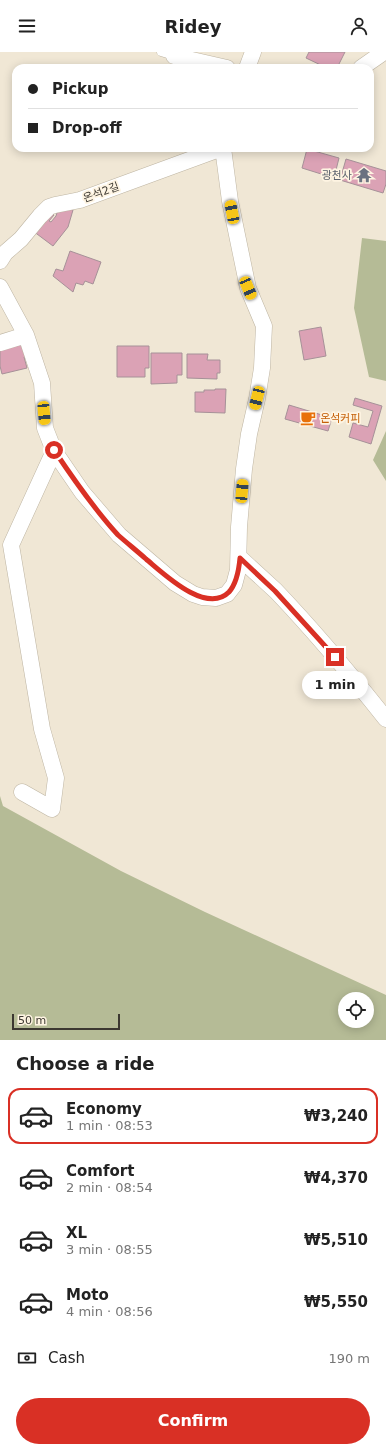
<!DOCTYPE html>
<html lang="en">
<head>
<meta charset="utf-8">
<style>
  :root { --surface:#fff; --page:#f2f2f2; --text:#222; --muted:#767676; --line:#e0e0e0; --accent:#d93025 }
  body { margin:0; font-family:"DejaVu Sans","Noto Sans KR",sans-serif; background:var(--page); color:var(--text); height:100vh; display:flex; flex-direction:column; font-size:15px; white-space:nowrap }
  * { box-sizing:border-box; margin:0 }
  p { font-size:13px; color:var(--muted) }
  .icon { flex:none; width:22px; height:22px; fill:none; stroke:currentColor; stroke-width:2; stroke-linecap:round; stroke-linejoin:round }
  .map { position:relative; height:988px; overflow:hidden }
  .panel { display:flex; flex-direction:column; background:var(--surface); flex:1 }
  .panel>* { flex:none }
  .banner { position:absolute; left:12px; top:12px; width:362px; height:88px; border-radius:12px; box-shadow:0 2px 10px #0003; display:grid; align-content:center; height:88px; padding:0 16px; background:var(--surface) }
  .controls { position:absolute; left:338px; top:940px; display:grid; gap:8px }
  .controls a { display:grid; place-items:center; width:36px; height:36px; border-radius:50%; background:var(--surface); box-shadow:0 2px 10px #0003; font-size:20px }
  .scale { position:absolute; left:12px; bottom:10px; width:108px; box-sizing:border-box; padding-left:4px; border:2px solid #3c3831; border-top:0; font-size:11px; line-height:14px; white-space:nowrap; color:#3c3831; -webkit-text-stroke:3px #fef4e2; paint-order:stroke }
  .end { position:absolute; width:18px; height:18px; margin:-9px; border:5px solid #d93025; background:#fff; box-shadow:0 0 0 2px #fff }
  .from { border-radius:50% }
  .bubble { position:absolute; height:28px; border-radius:14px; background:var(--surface); box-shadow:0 2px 10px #0003; font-size:13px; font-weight:800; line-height:28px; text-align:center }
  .car { position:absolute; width:12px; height:24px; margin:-12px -6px; border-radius:5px; box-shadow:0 0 3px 1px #0007; background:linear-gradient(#f5c518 24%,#345 0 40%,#f5c518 0 76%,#345 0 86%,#f5c518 0) }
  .banner b { display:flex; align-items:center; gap:14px; height:38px; font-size:15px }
  .banner b+b { border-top:1px solid var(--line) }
  .banner i { width:10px; height:10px; background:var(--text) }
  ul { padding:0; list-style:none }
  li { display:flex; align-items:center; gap:12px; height:56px; margin:0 8px 6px; padding:0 8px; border:2px solid transparent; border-radius:12px }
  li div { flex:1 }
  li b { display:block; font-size:15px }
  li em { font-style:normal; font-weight:800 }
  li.current { border-color:var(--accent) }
  li>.icon { width:36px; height:36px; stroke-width:1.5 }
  h2 { padding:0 16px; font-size:18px; line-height:48px }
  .pay { display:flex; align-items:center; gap:10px; height:44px; padding:0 16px; font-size:15px }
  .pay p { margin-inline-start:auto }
  .cta { display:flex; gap:8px; margin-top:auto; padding:8px 16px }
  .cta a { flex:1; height:46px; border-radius:24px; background:var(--accent); color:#fff; font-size:16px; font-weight:800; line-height:46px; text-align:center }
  header { display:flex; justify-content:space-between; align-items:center; height:52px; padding:0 16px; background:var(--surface); font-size:18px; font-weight:800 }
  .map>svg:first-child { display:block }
</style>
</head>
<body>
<header><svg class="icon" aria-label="menu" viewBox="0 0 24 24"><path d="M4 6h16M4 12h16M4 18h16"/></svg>Ridey<svg class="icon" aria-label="person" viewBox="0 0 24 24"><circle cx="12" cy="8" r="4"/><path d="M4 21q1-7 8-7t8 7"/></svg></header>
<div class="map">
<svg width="386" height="988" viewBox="0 0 386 988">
  <rect width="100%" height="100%" fill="#f0e7d5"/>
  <!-- green -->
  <path fill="#b5bb96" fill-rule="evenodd" d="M362,186L386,189V329L369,325L354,256Z
    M386,379V429L373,408Z
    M0,744L3,754L121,819L205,860L386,943V988H0ZM345,947H367V969H345Z"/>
  <!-- building -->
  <path fill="#dba2b5" stroke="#a69198" d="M309,0H345L337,16H327L306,6Z
    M307,97L339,106L334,126L302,116Z
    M346,107L386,119V132L383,141L340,128Z
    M59,154L73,158L68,175L53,194L33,179L49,159L54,163L49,169L51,170L56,164Z
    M70,199L101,210L93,232L85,229L83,233L76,231L73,240L53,224L56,217L63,219Z
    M321,275L326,304L304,308L299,279Z
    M24,292L27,304L24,305L27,316L2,322L0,314V298Z
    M117,294H149V316H145V325H117Z
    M151,301H182V323H177V331L151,332Z
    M187,302H208L207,308H220V321H217V327L187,326Z
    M215,337H226L225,361L195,360V340H204V338H215Z
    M355,346L382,354L371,392L349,385L353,371L368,375L373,359L353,353Z
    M289,353L332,366L328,379L285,367Z"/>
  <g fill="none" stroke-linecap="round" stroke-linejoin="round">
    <!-- service casing -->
    <g stroke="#beb5a3" stroke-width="9">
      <path id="service" d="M161,0L174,4"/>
    </g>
    <!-- minor casing -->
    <g stroke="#beb5a3" stroke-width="17">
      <path id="minor" d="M174,4L227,16
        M247,16L253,0
        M361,16L384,0
        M0,209L5,201L21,187L40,164L49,155L55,153L80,148L222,96
        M0,235L26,283L0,291
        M26,283L42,331L45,376L54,399L82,440L119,483L175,531L193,542L202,545L216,546L227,542L234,533L238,518L239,475L244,417L249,382L257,347L262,316L264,274L248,236L230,149L223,96
        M240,506C252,517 264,528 276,539C315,580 351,623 386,667
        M22,740L52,757L56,726L42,677L11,493L54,399"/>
    </g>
    <!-- service -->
    <use href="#service" stroke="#fff" stroke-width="8"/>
    <!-- minor -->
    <use href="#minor" stroke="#fff" stroke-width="16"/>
  </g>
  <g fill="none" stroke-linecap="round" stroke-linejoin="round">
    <!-- route -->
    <path stroke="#d93025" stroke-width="5" d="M54,398C74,428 94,457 118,483C127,491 137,499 146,507C163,521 206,563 229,540C237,531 239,517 240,506L275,539L335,605"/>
  </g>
  <!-- icons -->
  <defs>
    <g id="temple-bare" transform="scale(1.2)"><path d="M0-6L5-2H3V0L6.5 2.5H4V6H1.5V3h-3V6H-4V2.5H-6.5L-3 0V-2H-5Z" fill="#6b7280" stroke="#fef4e2" stroke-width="2.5" paint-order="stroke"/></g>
    <g id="cafe-bare" transform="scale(1.2)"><path d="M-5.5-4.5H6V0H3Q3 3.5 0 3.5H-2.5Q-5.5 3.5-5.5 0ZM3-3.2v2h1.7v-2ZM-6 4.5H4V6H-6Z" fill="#e8710a" stroke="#fef4e2" stroke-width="2.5" paint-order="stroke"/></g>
  </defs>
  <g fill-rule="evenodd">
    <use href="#temple-bare" x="364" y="123"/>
    <use href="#cafe-bare" x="308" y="366"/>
  </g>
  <g text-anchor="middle" stroke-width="3.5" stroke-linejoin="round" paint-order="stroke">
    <!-- worship labels -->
    <g font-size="11" fill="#5b616d" stroke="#fef4e2" text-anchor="end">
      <text x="352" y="127">광천사</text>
    </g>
    <!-- street labels -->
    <g font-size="11" fill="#3c3831" stroke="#fef4e2">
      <text transform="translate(101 140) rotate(-20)" y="4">온석2길</text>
    </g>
    <!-- food labels -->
    <g font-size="11" fill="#c56008" stroke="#fef4e2" text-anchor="start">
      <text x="320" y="370">온석커피</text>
    </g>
  </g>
</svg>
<div class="controls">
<a><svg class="icon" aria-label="locate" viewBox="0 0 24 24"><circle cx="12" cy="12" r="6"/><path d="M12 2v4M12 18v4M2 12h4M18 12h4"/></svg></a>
</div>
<div class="scale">50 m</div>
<i class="end from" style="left:54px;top:398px"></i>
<i class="end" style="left:335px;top:605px"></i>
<div class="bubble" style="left:302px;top:619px;width:66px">1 min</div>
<i class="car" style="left:232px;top:160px;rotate:349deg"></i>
<i class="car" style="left:248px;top:236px;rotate:157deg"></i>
<i class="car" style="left:257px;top:346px;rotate:194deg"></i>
<i class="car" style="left:44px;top:361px;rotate:175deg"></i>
<i class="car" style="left:242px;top:439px;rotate:5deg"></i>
<div class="banner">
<b><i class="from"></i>Pickup</b>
<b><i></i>Drop-off</b>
</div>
</div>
<section class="panel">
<h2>Choose a ride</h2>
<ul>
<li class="current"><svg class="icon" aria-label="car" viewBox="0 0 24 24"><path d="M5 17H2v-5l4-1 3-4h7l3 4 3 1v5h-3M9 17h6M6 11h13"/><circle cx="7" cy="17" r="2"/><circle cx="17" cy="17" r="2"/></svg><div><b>Economy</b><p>1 min · 08:53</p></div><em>₩3,240</em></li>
<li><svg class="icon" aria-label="car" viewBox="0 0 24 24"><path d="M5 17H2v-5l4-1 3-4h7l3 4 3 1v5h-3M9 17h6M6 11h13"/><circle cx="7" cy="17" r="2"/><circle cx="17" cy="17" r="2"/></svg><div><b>Comfort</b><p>2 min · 08:54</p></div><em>₩4,370</em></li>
<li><svg class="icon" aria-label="car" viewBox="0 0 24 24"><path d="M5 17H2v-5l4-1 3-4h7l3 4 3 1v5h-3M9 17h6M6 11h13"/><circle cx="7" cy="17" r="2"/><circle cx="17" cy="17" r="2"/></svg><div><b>XL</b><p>3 min · 08:55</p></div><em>₩5,510</em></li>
<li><svg class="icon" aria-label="car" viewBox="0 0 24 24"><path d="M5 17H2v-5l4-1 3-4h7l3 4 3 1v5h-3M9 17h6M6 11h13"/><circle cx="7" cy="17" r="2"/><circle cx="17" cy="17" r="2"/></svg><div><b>Moto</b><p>4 min · 08:56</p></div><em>₩5,550</em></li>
</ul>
<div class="pay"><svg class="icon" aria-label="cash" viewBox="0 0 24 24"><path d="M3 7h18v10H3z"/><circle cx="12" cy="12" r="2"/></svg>Cash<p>190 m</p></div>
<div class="cta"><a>Confirm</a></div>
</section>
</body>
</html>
